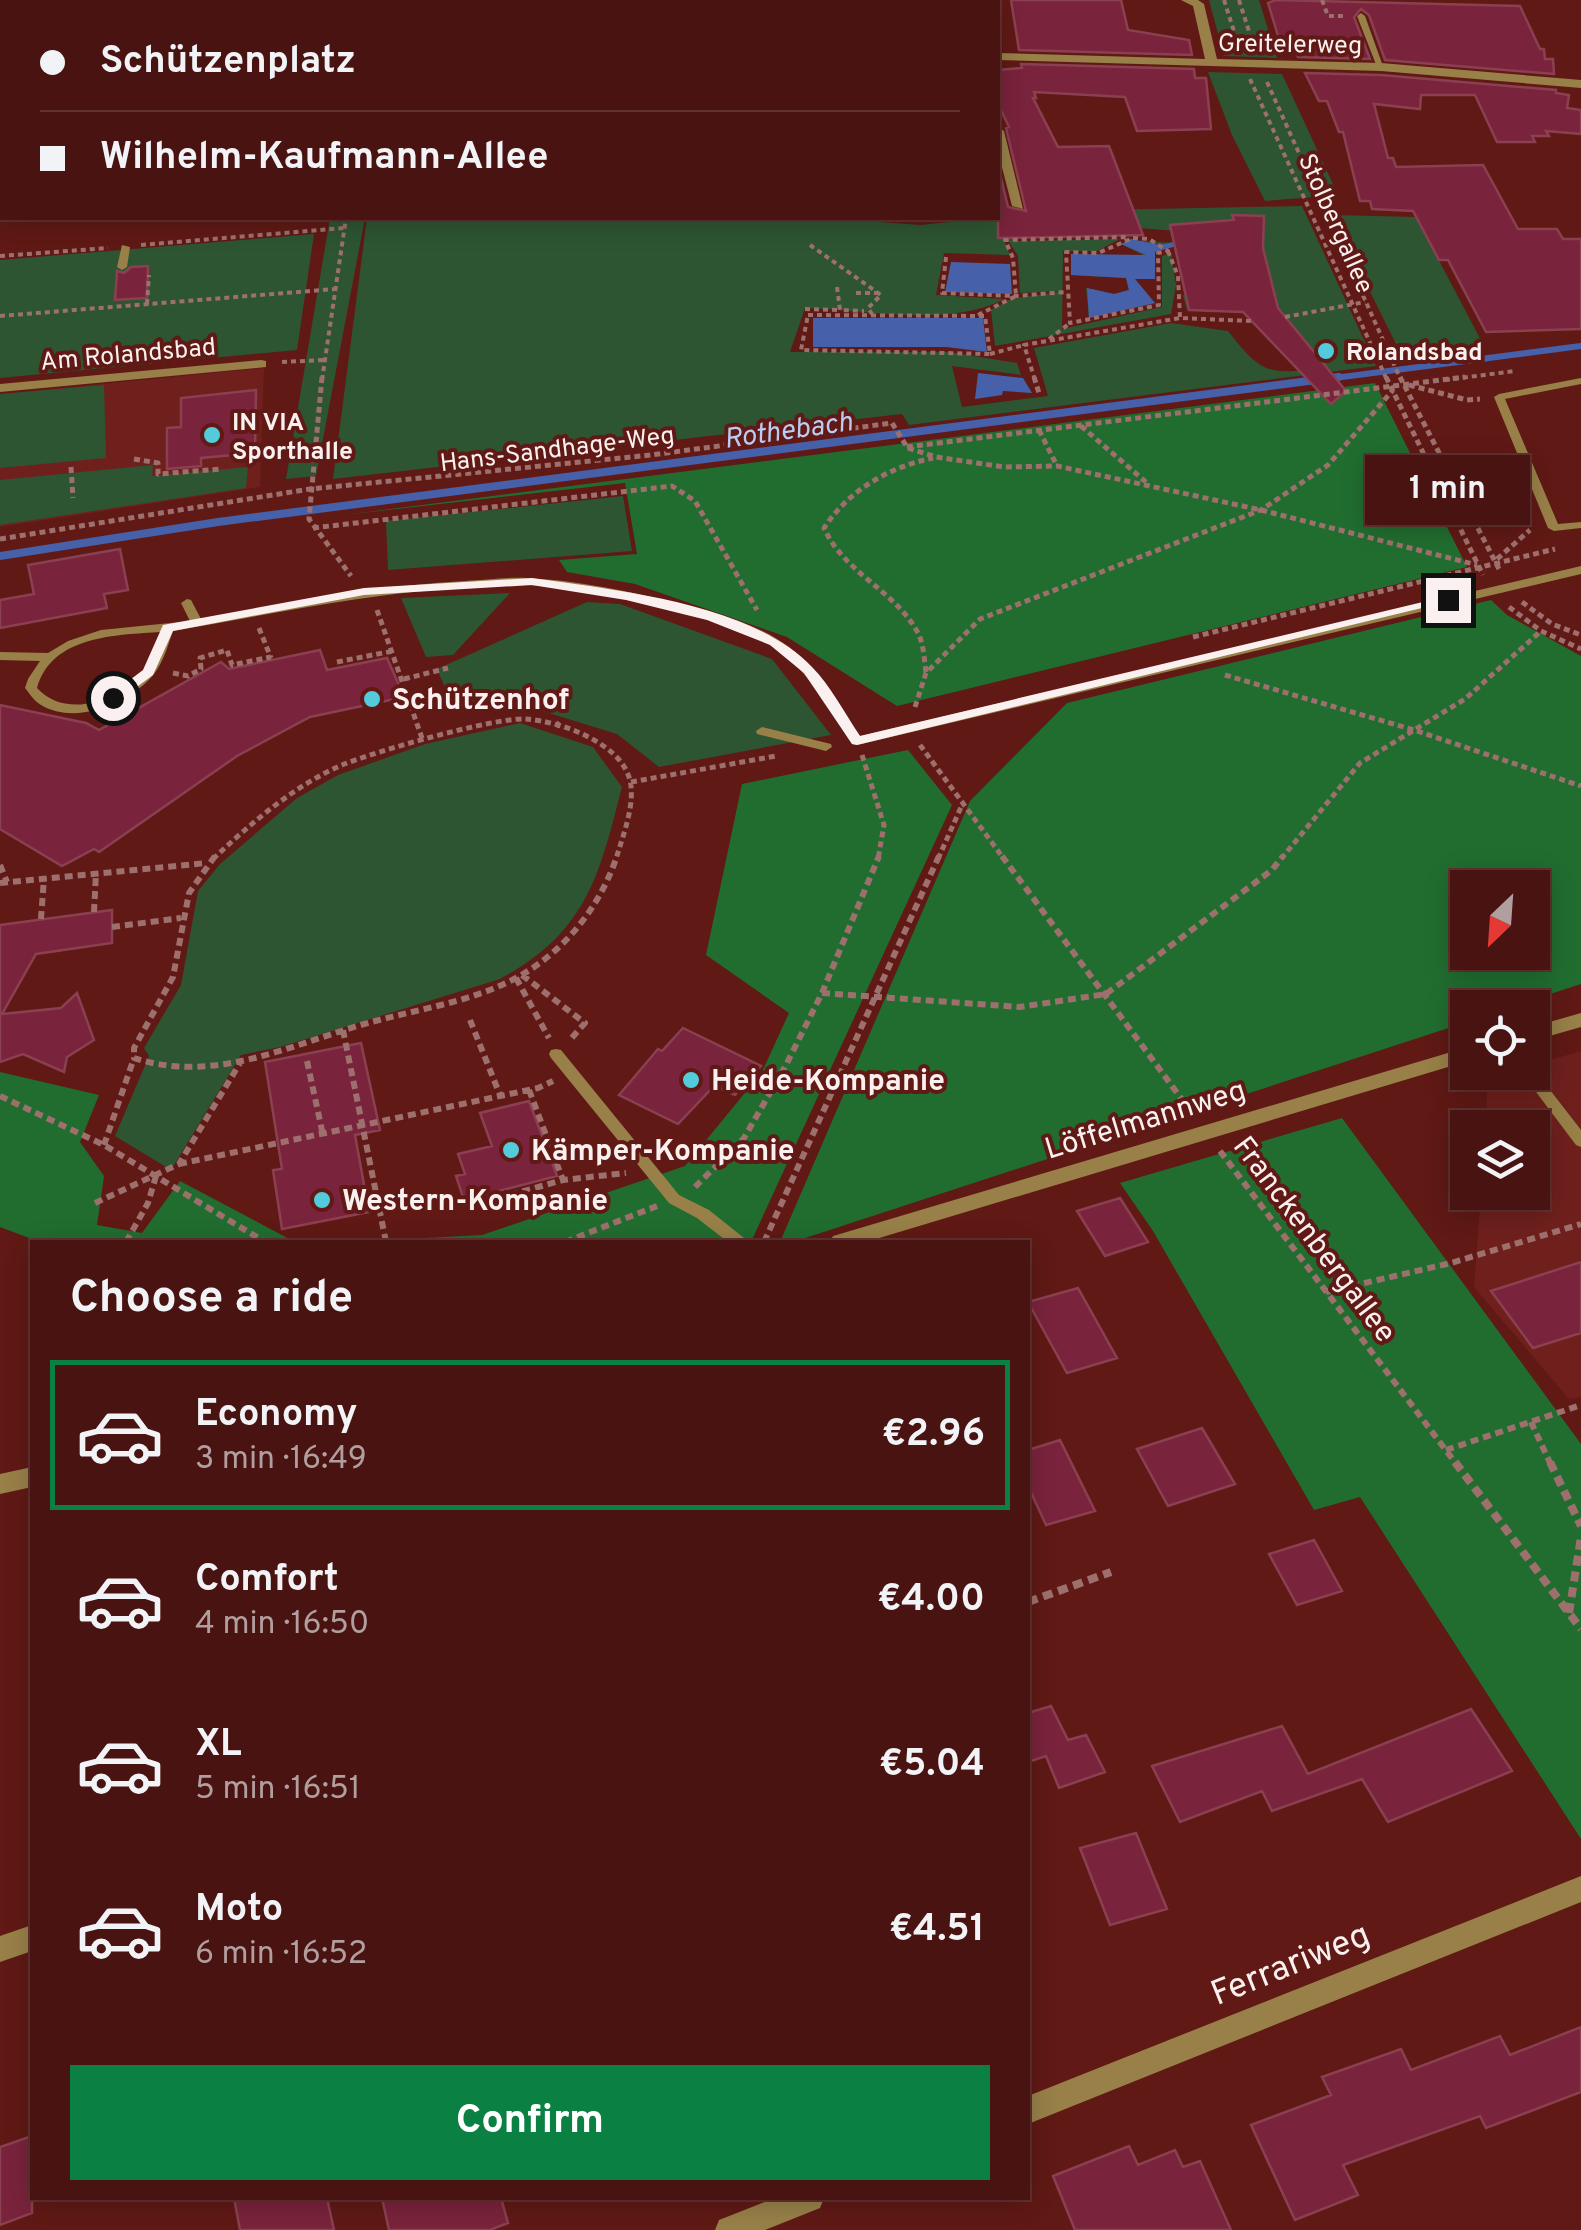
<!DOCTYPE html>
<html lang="en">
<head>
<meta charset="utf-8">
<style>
  :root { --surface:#481310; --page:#52201e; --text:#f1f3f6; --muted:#b19e9f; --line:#603230; --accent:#0b8043 }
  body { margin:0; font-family:Overpass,sans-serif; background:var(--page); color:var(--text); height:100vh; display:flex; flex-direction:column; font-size:38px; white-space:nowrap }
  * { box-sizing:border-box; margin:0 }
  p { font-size:32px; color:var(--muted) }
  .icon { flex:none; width:55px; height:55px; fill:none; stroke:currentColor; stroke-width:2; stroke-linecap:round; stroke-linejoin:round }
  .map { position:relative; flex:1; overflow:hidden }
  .sheet { position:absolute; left:30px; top:1240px; width:1000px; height:960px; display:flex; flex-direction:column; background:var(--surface); border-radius:0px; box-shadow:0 5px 25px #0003,0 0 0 2px var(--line) }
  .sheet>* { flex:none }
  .banner { position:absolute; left:0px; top:0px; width:1000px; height:220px; box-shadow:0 5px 25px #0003,0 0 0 2px var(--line); display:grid; align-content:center; height:220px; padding:0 40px; background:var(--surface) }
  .needle { width:65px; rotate:205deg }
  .controls { position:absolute; left:1450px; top:870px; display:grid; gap:20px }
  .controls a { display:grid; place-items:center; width:100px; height:100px; border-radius:0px; background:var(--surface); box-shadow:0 5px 25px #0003,0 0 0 2px var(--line); font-size:50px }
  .end { position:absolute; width:45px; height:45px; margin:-22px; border:12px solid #f9f0ef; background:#111; box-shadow:0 0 0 5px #111 }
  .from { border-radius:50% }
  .bubble { position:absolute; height:70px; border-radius:0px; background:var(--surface); box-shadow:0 5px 25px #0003,0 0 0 2px var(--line); font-size:32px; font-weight:700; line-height:70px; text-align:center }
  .banner b { display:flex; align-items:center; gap:35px; height:95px; font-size:38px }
  .banner b+b { border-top:2px solid var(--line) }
  .banner i { width:25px; height:25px; background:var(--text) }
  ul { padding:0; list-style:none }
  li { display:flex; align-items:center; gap:30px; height:150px; margin:0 20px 15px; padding:0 20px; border:5px solid transparent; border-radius:0px }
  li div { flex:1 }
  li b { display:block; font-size:38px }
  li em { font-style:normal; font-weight:700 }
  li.selected { border-color:var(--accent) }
  li>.icon { width:90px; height:90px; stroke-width:1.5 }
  h2 { padding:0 40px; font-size:45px; line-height:120px }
  .cta { display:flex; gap:20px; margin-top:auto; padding:20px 40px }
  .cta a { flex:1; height:115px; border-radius:0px; background:var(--accent); color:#fff; font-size:40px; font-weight:700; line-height:115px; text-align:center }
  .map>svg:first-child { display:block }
</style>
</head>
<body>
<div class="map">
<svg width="1581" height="2230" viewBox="0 0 1581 2230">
  <rect width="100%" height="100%" fill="#601915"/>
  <!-- built -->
  <path fill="#6f201d" d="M264,368L260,487L0,527V394Z
    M1581,1051V1397L1569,1399L1474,1287L1481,1193L1532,1192V1128L1485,1127L1488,1078L1506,1073L1532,1072L1533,1065Z"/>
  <!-- green -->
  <path fill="#2d5532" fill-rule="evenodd" d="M1209,0H1259L1277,58L1224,56Z
    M1208,72L1282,74L1338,195L1265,201L1232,135Z
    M1302,206L1376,366L909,425L902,414L333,479L367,218H823L921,225L1053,211ZM1127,227L1176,231L1178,241C1159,246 1138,236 1121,244L1145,256L1071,254V275L1126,278L1129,290L1114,294L1086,288L1089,318L1155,303L1135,279H1155V252L1180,245L1191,295H1183L1187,310L1240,309L1322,368C1268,375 1262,374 1228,331L1171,323L1034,348L1048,396L962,407L952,366L1021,375L1017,363L949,352H790L805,308C869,310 946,328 1005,299L936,295L944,253L1010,255L1005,242H1009L1018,256L1020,293L1063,291L1011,299L991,310L995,346L1171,314L1176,285L1171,253L1162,256V307L1062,329L1063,251H1097L1120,239L1013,241L1025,235Z
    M1332,215L1416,217L1483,344L1400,352Z
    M330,218H365L316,476L286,479Z
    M314,234L297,350L0,378V260Z
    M104,385L106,458L0,468V394Z
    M153,465L152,476L248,467L246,488L0,525V480Z
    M623,496L632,551L388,570L386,521Z
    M510,593L453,655L426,657L401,598Z
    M587,602L620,604L772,659L831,735L659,767L617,734L513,702L456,713L437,669Z
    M520,723L593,747L622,787C599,876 587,932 500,979L280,1047L241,1055L171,1170L115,1136L149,1056L144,1048L181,985L198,891L220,864L297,798L338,775L425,744Z"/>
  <!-- forest -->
  <path fill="#216d30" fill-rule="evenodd" d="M1375,383L1467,567L897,706L787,637L635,584L567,572L559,560L637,554L625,483L344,515Z
    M1491,600L1507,615L1581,656V984L1510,1007L1468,1008L1467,1022L793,1242H780L970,801L1067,703ZM1468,888H1532V952H1468Z
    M908,750L952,805L751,1242H350L482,1235L685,1166L762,1072L789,1013L706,955L742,784Z
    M0,1072L99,1095L80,1142L104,1176L97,1225L142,1233L180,1181L295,1242H40L0,1227Z
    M1342,1118L1581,1444V1839L1360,1497L1314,1510L1153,1231L1120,1183Z"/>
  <!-- water -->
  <path fill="#4660a9" d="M1131,239L1160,245L1183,240L1187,243L1155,252V279H1135L1155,303L1089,318L1087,288L1114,294L1129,290L1126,278L1071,275V254L1146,255L1121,244Z
    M951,262L1010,264L1012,294L945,292Z
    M813,318H983L987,352L946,347H813Z
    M978,373L1023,378L1032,393L1003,391L1002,395L975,399Z"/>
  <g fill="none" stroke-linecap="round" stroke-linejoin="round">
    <!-- stream-far1 -->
    <path stroke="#4660a9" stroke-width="6" d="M1319,380L1581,346"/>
    <!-- stream -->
    <path stroke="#4660a9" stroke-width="8" d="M0,556L218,522L1339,377"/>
  </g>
  <!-- building -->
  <path fill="#79233c" stroke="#8b4051" stroke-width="2.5" d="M1011,0H1121L1128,30L1189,40L1192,55L1019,50Z
    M1276,0L1520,6L1540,49H1544L1545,59H1553L1554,74L1385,60L1369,15L1361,9L1354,17L1370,59L1298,57L1296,53L1283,52L1268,3Z
    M1021,64L1194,69L1195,78H1206L1211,129L1137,131L1125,97L1034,92L1036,98H1033L1058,147L1109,146L1143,235L998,238V165L1008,207L1026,211L1006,128L1009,127L998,104V70L1022,68Z
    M1305,73L1381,75L1556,90V93L1569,95L1567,108L1581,110V134L1546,131L1549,136H1532L1535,142H1497L1475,95H1421L1420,109L1374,104L1388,158H1393L1396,167L1483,165L1518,229H1557L1563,239H1581V329L1486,332L1448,260H1439L1413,211L1372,209L1370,201H1360L1343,132H1339L1327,101H1319Z
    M1232,215L1264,216L1263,248L1278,308L1346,391L1331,404L1243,312L1189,310L1170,225L1234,220Z
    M148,266L147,298L115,300L117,271L124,273L131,267Z
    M256,390L255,453L201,458V466L167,469V428L181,427V398Z
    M120,549L128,590L104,594L107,608L0,628V600L34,594L28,565Z
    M320,650L327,670L387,658L402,692L393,694L395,699L310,717L237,756L99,852L94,849L62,866L0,829V705L86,723L99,730L221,662L229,669Z
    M112,910V943L36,954L2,1014L61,1008L77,993L94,1040L67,1057L64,1072L23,1054L0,1062V925Z
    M683,1028L761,1066L735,1095L714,1086L678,1124L619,1095L658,1049L662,1051Z
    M361,1043L380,1130L355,1135L369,1212L282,1229L273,1170L282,1169L265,1062Z
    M529,1101L557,1176L464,1200L456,1176L465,1174L458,1154L492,1146L480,1113Z
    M1120,1198L1148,1242L1105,1256L1077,1211Z
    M1581,1262V1333L1533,1348L1491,1291Z
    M1078,1288L1117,1358L1067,1373L1028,1302Z
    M1202,1428L1235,1484L1168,1506L1137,1449Z
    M1060,1440L1095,1511L1046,1525L1028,1486V1450Z
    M1314,1540L1342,1591L1297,1605L1269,1554Z
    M1051,1706L1068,1740L1086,1735L1105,1772L1059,1788L1046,1756L1028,1762V1713Z
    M1471,1709L1512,1771L1388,1822L1362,1779L1272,1811L1262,1791L1180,1822L1152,1766L1282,1726L1308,1774Z
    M1136,1833L1167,1909L1110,1925L1080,1848Z
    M1581,2027V2092L1486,2128L1480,2116L1343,2165L1358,2195L1295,2220L1251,2125L1331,2095L1322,2077L1401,2049L1411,2070L1500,2036L1510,2055Z
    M32,2136V2213L0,2225V2147Z
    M1129,2146L1138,2165L1175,2150L1183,2167L1200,2161L1231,2230H1075L1053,2176Z
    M234,2198H327L334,2230H240Z
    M382,2198H501L508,2223L490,2230H389Z"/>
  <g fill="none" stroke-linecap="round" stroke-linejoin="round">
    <!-- path-far3 -->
    <path stroke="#9e706d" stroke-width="4" stroke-dasharray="5 4" stroke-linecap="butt" d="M1224,0L1238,44
      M1239,0L1254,47
      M1322,0L1328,16H1345
      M1250,79L1387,380
      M1267,82L1401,380
      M1133,238L1149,239L1168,251L1158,253L1159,305L1070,323L1066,252L1098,253Z
      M141,245L344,228
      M810,245L881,295L868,308L872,314
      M1168,251L1178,276L1180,318
      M0,256L108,248
      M946,257L942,293L1016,296L1066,292
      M837,287L840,310L864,311
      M856,293H878
      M147,304L149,275
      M805,309L840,310
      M808,315L985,316L990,354L801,350Z
      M978,315L1016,296L1013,258L1005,240L1127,237
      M0,316L335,289
      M1285,317L1365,302
      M1049,339L1070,323
      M990,354L1024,345
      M282,362L324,360
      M322,380L346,218
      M1035,380L1024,345L1180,318L1251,321
      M1445,380L1515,371"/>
    <!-- path-far2 -->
    <path stroke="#9e706d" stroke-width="5" stroke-dasharray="6 4" stroke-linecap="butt" d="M322,377L309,519L351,576
      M1034,377L1039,393
      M1386,377L1483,575
      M1400,377L1500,571
      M1409,385L1467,400L1480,399
      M1081,426L1147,483
      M1039,430L1057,466
      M907,447L1465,377
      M908,448L936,457L1004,467L1057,466L1261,510L1477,565
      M134,459L158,463V474L222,469
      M71,467L73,498
      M313,528L672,486L695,501L757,610
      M0,539L310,489L651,455L892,423L907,447
      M1497,559L1530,530
      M1522,602L1552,624L1581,635
      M1509,607L1541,631L1581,649
      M377,610L423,741
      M259,628L271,658
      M1193,637L1555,549
      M337,662L393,651
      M926,672C924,659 924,645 918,633C895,590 845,574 824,528C849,490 889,467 933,458
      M173,673L188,676L201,669L200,658L227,650L232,665L271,657
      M1225,675L1414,730L1581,786
      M404,679L448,668
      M915,707L926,673L980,619L1261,510L1328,465L1393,390
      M556,727L562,719
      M920,745L1004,859
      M862,755L884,825L878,859
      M631,782L776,756
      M213,859C250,824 295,785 342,765C373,752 495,717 526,719C559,721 618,742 629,777C637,801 623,835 616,859
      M938,859L962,805
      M1281,859L1360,763L1465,699L1541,631"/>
    <!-- path-far1 -->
    <path stroke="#9e706d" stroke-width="6" stroke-dasharray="8 5" stroke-linecap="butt" d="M215,856L189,893L173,977L134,1048V1058C219,1086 299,1040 379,1020C433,1006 491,998 537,965C575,938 602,900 617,856
      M1002,856L1192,1113
      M0,865L7,882
      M0,883L206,863
      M94,912L96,873
      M41,919L44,878
      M112,927L181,918
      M522,975L585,1023L570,1040
      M516,978L549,1038
      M822,993L1020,1007L1106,994L1272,870L1283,856
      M470,1020L500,1095
      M343,1030L386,1242
      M307,1061L323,1135
      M529,1090L563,1180
      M0,1096L104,1145L265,1242
      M104,1145L134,1058
      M1220,1151L1457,1465
      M179,1164L538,1088L553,1081
      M695,1187L744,1138L786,1065L822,993L879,856
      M510,1195L563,1180L626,1173
      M95,1203L179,1164L240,1063
      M126,1242L148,1203L156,1176
      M565,1242L657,1206
      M764,1242L939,856
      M1326,1292L1451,1263L1581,1224
      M1531,1422L1551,1465
      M1446,1450L1581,1405"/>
    <!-- path -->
    <path stroke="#9e706d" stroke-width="8" stroke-dasharray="10 6" stroke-linecap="butt" d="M1455,1462L1581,1629
      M1550,1462L1581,1526
      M1028,1602L1111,1572
      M1569,1613L1581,1537"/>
    <!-- service -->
    <path fill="#988048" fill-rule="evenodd" d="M418,0H426L425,2H417Z
      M1361,13L1365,16L1384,69L1377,67L1357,16Z
      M122,245L130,247L127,267L122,270L117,267Z
      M1581,378V384L1505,399L1558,524L1581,522V528L1554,531L1548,528L1494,397L1499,394Z
      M1581,566V574L857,745L852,744C832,713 813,678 783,654C751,629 708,619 670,609C624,597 575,588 528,585C505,584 482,587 459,588C363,594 268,615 173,631C168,645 164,661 154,674C131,703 76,726 41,705C34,701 30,694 25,688L28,679L40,661L0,660V652L48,653L68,641L101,630L190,621L181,603L187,599L191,600L201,619C289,603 376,586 465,581C485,580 506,577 526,578C576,580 627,591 676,603C715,613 757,623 789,647C820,670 839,705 860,736ZM161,632C156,645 152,659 144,670C121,701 66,720 37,688C52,635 117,635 161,632Z
      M762,727L831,744L832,747L826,751L757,734L756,731Z
      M556,1049L561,1050L679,1195L709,1210L744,1238L746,1242H728L697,1218L669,1203L551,1058L549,1054L551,1050Z
      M1533,1068L1581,1130V1147L1576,1145L1521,1072H1532Z"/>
    <!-- minor -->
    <path fill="#988048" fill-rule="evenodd" d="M532,0H544V2H533Z
      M978,0H990L991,2H980Z
      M1181,0H1198L1204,4L1217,59L1381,63L1581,80V88L1381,71L998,60V53L1205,59L1193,6Z
      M0,67L2,68V74L0,75Z
      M998,127L1004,131L1023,209L1012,206L998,152Z
      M261,360L266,361V367L0,392V384Z
      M1581,1876V1902L1028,2124V2096Z
      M32,1925V1951L0,1962V1936Z
      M775,2198H824L820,2208L765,2230H715L719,2220Z"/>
    <!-- tertiary -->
    <path fill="#988048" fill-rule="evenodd" d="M1581,1013V1027L1532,1041V1027Z
      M1468,1047V1061L866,1242H830L833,1236L840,1234Z
      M32,1467V1487L0,1494V1474Z"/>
  </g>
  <!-- route -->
  <path fill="#f9f0ef" d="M532,578C615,590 751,603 812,667C831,686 845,714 860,736L1448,596L1455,600L857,745L852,744L804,673L770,645L707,620L626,600L532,585L364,595L173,631L153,675L118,701L106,698L143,670L163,625L364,588Z"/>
  <!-- markers -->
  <g fill="#53cbda" stroke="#601915" stroke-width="4">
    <circle cx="1326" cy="351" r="10"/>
    <circle cx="212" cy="435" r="10"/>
    <circle cx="372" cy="699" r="10"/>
    <circle cx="691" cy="1080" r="10"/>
    <circle cx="511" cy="1150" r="10"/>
    <circle cx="322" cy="1200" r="10"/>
  </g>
  <g text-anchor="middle" stroke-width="8" stroke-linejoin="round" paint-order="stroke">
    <!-- far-street labels -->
    <g font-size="25" fill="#f9f0ef" stroke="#601915">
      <text transform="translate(1290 43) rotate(1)" y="9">Greitelerweg</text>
      <text transform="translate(1337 223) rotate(66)" y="9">Stolbergallee</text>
      <text transform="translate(128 353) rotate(-5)" y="9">Am Rolandsbad</text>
      <text transform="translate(557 448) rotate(-7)" y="9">Hans-Sandhage-Weg</text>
    </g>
    <!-- far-poi labels -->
    <g font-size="25" font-weight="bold" fill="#f9f0ef" stroke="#601915" text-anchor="start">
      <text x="1346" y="360">Rolandsbad</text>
      <text x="232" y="430">IN VIA<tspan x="232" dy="29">Sporthalle</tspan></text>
    </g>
    <!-- far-water labels -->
    <g font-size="28" font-style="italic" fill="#baccf4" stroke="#601915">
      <text transform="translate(788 429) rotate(-8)" y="10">Rothebach</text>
    </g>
    <!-- poi labels -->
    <g font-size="30" font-weight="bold" fill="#f9f0ef" stroke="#601915" text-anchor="start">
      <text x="392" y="709">Schützenhof</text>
      <text x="711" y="1090">Heide-Kompanie</text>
      <text x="531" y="1160">Kämper-Kompanie</text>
      <text x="342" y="1210">Western-Kompanie</text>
    </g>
    <!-- street labels -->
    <g font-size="30" fill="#f9f0ef" stroke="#601915">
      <text transform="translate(1145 1119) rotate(-17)" y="10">Löffelmannweg</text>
      <text transform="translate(1315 1239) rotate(53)" y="10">Franckenbergallee</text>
    </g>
    <!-- near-street labels -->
    <g font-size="35" fill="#f9f0ef" stroke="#601915">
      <text transform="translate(1290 1963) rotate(-22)" y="12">Ferrariweg</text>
    </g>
  </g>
</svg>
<div class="controls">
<a><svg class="needle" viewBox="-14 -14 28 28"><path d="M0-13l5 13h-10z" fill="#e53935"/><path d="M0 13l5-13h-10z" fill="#b19e9f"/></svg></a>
<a><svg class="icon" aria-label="locate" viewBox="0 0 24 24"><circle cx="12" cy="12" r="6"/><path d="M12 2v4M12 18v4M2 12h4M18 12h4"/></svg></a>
<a><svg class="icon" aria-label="layers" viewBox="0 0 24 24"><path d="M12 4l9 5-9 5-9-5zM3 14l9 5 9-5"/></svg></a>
</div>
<i class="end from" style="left:113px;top:698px"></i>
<i class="end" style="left:1448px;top:600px"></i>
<div class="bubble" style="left:1365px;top:455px;width:165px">1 min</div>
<div class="banner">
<b><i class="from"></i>Schützenplatz</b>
<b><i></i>Wilhelm-Kaufmann-Allee</b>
</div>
<section class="sheet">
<h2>Choose a ride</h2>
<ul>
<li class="selected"><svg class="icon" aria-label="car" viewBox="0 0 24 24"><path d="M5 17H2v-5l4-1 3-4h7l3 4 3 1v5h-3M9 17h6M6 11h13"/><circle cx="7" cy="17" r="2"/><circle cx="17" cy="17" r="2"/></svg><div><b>Economy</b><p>3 min · 16:49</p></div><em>€2.96</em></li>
<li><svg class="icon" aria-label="car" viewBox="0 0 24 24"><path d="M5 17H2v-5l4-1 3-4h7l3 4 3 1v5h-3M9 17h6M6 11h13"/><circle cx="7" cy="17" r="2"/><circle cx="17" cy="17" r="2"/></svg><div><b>Comfort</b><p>4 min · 16:50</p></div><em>€4.00</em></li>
<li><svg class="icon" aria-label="car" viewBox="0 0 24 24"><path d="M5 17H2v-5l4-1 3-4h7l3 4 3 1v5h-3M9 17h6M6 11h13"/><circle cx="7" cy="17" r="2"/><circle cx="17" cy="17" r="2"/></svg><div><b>XL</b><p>5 min · 16:51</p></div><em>€5.04</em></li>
<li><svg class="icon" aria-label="car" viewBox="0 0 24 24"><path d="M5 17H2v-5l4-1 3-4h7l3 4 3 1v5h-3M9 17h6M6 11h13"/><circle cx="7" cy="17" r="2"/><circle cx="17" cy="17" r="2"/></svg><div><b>Moto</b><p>6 min · 16:52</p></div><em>€4.51</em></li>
</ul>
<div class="cta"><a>Confirm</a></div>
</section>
</div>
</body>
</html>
